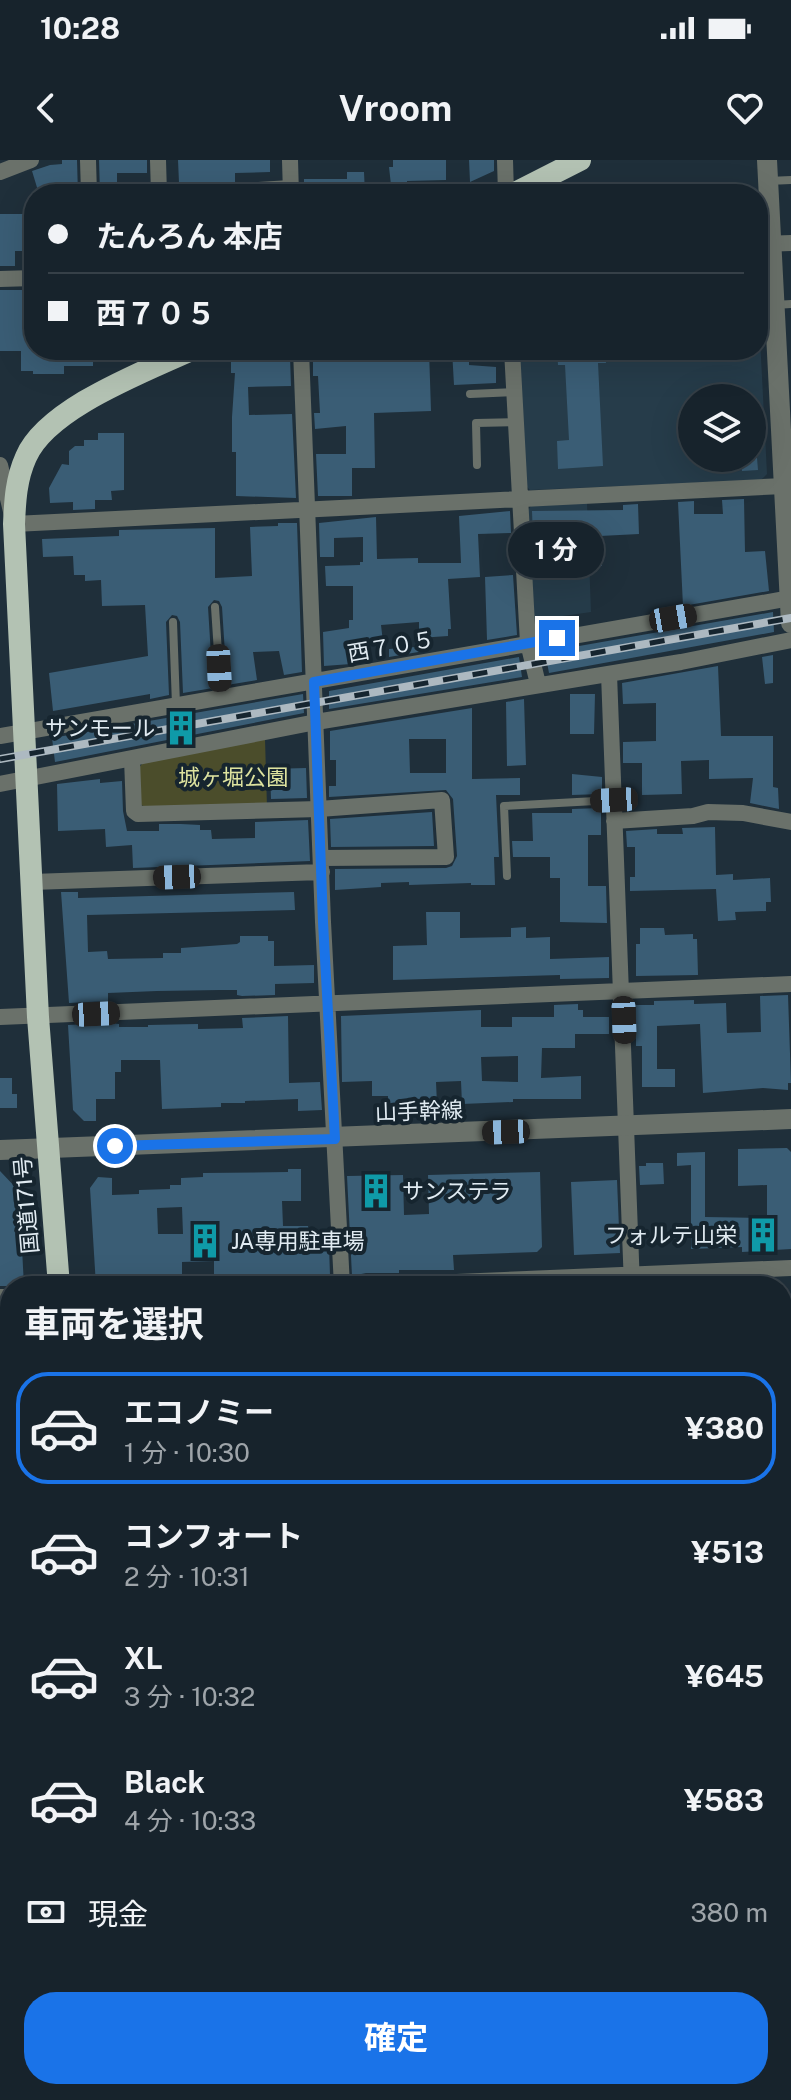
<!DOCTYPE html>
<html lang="ja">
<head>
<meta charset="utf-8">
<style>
  :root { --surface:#17232c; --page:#202b34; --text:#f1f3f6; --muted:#9ea4a9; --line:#364048; --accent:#1a73e8 }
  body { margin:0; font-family:"Public Sans","Noto Sans JP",sans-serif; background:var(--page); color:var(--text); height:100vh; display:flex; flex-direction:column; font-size:30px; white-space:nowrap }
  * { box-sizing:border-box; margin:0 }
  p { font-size:26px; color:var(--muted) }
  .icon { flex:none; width:44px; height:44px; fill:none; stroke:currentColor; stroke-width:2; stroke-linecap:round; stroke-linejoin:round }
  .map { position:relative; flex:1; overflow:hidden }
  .panel { position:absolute; left:0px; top:1116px; width:792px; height:824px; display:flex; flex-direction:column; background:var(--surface); border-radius:32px 32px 0 0; box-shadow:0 8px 32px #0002,0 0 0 2px var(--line) }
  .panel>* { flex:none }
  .hud { position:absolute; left:24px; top:24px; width:744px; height:176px; border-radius:32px; box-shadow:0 8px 32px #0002,0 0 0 2px var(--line); display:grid; align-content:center; height:176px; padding:0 24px; background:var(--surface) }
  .buttons { position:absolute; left:678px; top:224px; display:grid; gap:16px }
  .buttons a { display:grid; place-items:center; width:88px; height:88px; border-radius:50%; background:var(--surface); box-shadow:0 8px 32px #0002,0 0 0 2px var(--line); font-size:40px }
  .end { position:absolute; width:36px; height:36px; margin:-18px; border:10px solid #1a73e8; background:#fff; box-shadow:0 0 0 4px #fff }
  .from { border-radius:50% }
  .bubble { position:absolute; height:56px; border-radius:28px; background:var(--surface); box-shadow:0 8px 32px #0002,0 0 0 2px var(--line); font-size:26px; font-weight:700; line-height:56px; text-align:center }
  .car { position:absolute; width:24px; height:48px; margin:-24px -12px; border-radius:10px; box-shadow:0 0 6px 2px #0007; background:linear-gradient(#222 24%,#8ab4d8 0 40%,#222 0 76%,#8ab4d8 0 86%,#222 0) }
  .hud b { display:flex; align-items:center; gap:28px; height:76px; font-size:30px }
  .hud b+b { border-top:2px solid var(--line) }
  .hud i { width:20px; height:20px; background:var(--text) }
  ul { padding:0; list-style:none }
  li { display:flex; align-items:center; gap:24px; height:112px; margin:0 16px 12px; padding:0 8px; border:4px solid transparent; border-radius:32px }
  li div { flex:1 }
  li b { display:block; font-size:30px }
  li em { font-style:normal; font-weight:700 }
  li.active { border-color:var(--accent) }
  li>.icon { width:72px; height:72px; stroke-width:1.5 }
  h2 { padding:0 24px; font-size:36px; line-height:96px }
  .pay { display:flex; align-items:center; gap:20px; height:88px; padding:0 24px; font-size:30px }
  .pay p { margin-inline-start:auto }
  .cta { display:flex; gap:16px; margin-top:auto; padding:16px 24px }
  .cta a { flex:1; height:92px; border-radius:32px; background:var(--accent); color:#fff; font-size:32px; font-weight:700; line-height:92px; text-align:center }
  .status { display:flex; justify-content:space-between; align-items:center; height:56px; padding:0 40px; background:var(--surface); direction:ltr }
  .status svg { height:22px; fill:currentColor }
  header { display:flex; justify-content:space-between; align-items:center; height:104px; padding:0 24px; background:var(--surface); font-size:36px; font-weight:700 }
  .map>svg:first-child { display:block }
</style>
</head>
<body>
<div class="status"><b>10:28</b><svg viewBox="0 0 49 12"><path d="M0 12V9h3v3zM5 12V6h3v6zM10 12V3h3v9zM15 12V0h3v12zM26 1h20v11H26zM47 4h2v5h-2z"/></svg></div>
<header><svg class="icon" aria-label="back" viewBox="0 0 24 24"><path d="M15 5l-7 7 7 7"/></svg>Vroom<svg class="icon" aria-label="heart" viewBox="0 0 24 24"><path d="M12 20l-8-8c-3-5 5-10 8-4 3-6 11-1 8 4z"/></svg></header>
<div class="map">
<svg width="791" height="1940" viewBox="0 0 791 1940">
  <rect width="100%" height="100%" fill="#1f2f3a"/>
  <!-- built -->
  <path fill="#263c4a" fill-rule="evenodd" d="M758,139L767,314L761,320L530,330L525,325L518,190H758ZM692,238H752V298H692Z
    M587,343L591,452L534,460L528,350L531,346Z
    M0,1892H10V1930H63L64,1940H0Z
    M131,1930H207L206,1940H131Z
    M238,1930L345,1932L429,1930L428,1940H235Z"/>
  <!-- green -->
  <path fill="#4b4d2b" d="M265,579L267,647L152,650L139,644L138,609L146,599Z"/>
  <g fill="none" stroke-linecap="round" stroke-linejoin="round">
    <!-- river -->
    <path stroke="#011029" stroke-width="30" d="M225,1940L227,1930"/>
  </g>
  <!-- building -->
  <path fill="#3a5d75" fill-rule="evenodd" d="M62,0H77L78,34H39L32,11L50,5L62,4Z
    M99,0H147V13H117V34H100Z
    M178,0H270V12L235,13V34H205L204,22L179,23Z
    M393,0H446V20L407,21V34H392L389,7H393Z
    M469,0H494V11L470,22Z
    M347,12H364L365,34H304V19H347Z
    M0,54H34V91H15V106H0Z
    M0,130H26L27,133H34V160H28L29,189L93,190V206H64V214H33V211H21V191H0Z
    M363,190H429L431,251L374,253L375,308H352V336H318L316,294H346V266L315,269L314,253H320L318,216H313V195L354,194L363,193Z
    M452,190H469V205L496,207V223L454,225Z
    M557,190H605L606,203H598L603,306L558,309L557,281L569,280L565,205H558Z
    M290,197L291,226L248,227L249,255L292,254L296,338L236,336V292H232V257L235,213H231V202L242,198Z
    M98,273H124V330L111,331L112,340H95V349L73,350V342L50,343L49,328L62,304L69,305V291L75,286H84V280H98Z
    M741,298H757L758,310L742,311Z
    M744,339L745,392L765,391L769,431L683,446L678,342L694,341V354H723L722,340Z
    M638,344L639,374L600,376L602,406L567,407L566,378L533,379L532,351L623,350V345Z
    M510,351L511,373L478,374L480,417L448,419L451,469H448V476L419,478V462L381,465L383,482L355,484V491L350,492L351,504L324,506L323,472L349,468V460H353V426H326L325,406L360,405V402H363V377L334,378V397H320L319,363L376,357L377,399L418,398V403H461L459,356Z
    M278,363H297L302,512L284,515L279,491L253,492L257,520L227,525L222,447L219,441L214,440L208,447L213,528L183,533L180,462L177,456L172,455L166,462L169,535L150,539V534L53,551L49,513L148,496L145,445L102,446L101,420L85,421V415H74L73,396L43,397L42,379L119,376V370L215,368V418L252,416L250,367L278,366Z
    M513,415L517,475L487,480L485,417Z
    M773,452L774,472L549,513L545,492Z
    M430,486V490L389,497V489Z
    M773,495V523L765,524L762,497Z
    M519,497L522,517L329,549V531Z
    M718,506L721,576H773V627L778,628L779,649L750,643L753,618L709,619V600L681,601L682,634L642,635V603H623V582L656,581V543L623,544L622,523Z
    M303,534L304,553L55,602L52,578Z
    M570,534H595L594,574H570Z
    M524,539L526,605L507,606L506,542Z
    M472,548V619L520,618V635H496L499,697H494L495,725H471V723L409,725V722L381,723V727L335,730V709L446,708L452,706L457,696L453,639L446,630L329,637V626H336V600H330V571ZM409,579H446V613H410Z
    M306,608L307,638L271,639L270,609Z
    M572,614L602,617V634L572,635Z
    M100,619V623L122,621L123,651L127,671H159V664H181L200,665V670H211L212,679L255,678V662L308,660L310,701L133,708L132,685L106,687L105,669L58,671L57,624Z
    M601,648V675H588V726H606L607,763L560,762V718H550V697H513L512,681H533L532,653H572V649Z
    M432,652L434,686L331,687L330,659Z
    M715,667L716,715L733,714V720L770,718L771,742H766V751L735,752L736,760L718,761L716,729L630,731V717H635V687H627L626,671L657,669V674H683L682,668Z
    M61,732H78V738L294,732L295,750L87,755L88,792L107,791L108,799L163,798V793H181V788L237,784L240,782V776H268V781H274V806L314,805V823L275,824V835L242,836L237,835V830H220L157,831L108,833V841L69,843Z
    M426,752H460V778L511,777V768L526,767V778L550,777V799L609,797V818L560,819V815L393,820V786L427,785Z
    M640,768H664L665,775L693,774V779H697L698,815L636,816V784H640Z
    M788,835L791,923H788V930L763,928L703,933L700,864L657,866V909H675V927H642V886H636V845H654V841L694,840V844L726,843L727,873L761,872L760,836Z
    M578,844V850H583V857H609V874H575V888H542L541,918L581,916V939H513V942L462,944L461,921L436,922L437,944L388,948V936H372V921L342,922L341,856L481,850V867H512V857H554V845ZM518,896V922L482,921L481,897Z
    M288,856L289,923L320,922L322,950L298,951V939L245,941V943H221V947L162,949L160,900H121V912H115V939H96V961H84L73,950L68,865L109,863L119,864V867H148V865L198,864V869L243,868L242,858Z
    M0,918H12V934H17V948H0Z
    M787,988L791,992V1089L742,1092V1087L691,1089V1005L677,1006V993L705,992V1057L767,1058V1025L738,1026V989Z
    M646,1003H663L664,1024L640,1025L639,1006H646Z
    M288,1009H301V1041H282L283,1066H308L311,1086H329L330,1115L214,1117V1101L182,1102V1119L116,1117V1124L96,1126L90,1028L98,1017L112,1018V1035L139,1034V1030L170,1029V1025H181V1018L203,1017V1013L288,1012ZM182,1047L183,1074H158L157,1048Z
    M0,1011L19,1031L24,1126H0Z
    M540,1012L542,1087L537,1092L453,1095L454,1110H399V1113H366L352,1116L347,1016L403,1015L404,1055L429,1054L428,1015Z
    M617,1020L620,1093L574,1095L571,1022Z"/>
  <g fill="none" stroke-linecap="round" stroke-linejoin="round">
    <!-- service -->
    <path stroke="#6a716a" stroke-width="8" d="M768,21L791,20
      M243,34L242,27L290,24
      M775,145L791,144
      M470,234L514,232
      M477,305L476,263L516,262
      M215,447L221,538
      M173,462L176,545
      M507,716L504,646L614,640
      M0,1609H10
      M782,1788L791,1789"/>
    <!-- minor -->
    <path stroke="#6a716a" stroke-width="16" d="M88,0L89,34
      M158,0L159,34
      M290,0L291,34
      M505,0L506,34
      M0,12L31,0
      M758,84L791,83
      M0,119L34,118
      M301,190L323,762L342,1126
      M512,190L528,483L538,524
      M0,305L14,364L784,326
      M609,514L632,1126
      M0,576L791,438
      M132,599L134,651L138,654L319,649L442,640L446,697L322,698
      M0,624L316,562L681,502L791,480
      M614,661L693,656L708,652L743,653L791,662
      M32,722L322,712
      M0,857L791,824
      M360,1126L791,1108
      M0,1137H10
      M782,1392H791
      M0,1420H10
      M782,1692H791
      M0,1699H10
      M211,1940L212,1930
      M438,1940L440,1930"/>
    <!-- tertiary -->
    <path stroke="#6a716a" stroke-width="20" d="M767,0L791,463
      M0,990L791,959
      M782,1668L791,1541
      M96,1930V1940
      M750,1940L751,1930"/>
    <!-- trunk -->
    <path stroke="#b3c2b3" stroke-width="22" d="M513,34L580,0
      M59,1126L38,857L14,364C15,341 16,319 26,297C47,248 144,212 191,190
      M0,1847H10
      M0,1870L10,1869
      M782,1929L791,1930
      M634,1930L695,1940"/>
    <!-- rail casing -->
    <g stroke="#adb9c1" stroke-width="8">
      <path id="rail" d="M0,599L791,458
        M0,1734H10
        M782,1742H791
        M0,1752H10
        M782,1762H791"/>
    </g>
    <!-- rail -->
    <use href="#rail" stroke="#16252f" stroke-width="5" stroke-dasharray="15" stroke-linecap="butt"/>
  </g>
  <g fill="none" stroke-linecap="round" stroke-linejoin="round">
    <!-- route -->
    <path stroke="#1a73e8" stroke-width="10" d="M115,986L335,979L323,762L314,522L557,478"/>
  </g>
  <!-- icons -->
  <defs>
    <g id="building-bare" transform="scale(2.76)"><path d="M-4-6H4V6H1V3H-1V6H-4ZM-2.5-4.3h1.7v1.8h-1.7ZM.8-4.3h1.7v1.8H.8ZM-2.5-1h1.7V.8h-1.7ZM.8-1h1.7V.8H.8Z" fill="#0f9aa8" stroke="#16252f" stroke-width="2.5" paint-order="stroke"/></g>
  </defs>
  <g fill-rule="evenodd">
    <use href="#building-bare" x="181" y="568"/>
    <use href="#building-bare" x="376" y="1031"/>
    <use href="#building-bare" x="763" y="1075"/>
    <use href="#building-bare" x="205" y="1081"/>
  </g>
  <g text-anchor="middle" stroke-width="8" stroke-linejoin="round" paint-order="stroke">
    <!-- street labels -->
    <g font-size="22" fill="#e1ebf2" stroke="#16252f">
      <text transform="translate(391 486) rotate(-10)" y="8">西７０５</text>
      <text transform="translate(419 951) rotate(-2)" y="8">山手幹線</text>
      <text transform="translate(26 1045) rotate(-95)" y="8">国道171号</text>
    </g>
    <!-- poi labels -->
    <g font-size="22" fill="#e1ebf2" stroke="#16252f" text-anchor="end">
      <text x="155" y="576">サンモール</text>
      <text x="402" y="1039" text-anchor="start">サンステラ</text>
      <text x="737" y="1083">フォルテ山栄</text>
      <text x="231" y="1089" text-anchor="start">JA専用駐車場</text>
    </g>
    <!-- park labels -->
    <g font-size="22" fill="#dee39f" stroke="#16252f">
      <text x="233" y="625">城ヶ堀公園</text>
    </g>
  </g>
</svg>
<div class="buttons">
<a><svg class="icon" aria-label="layers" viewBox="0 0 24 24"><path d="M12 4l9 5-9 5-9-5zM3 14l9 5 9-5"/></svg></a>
</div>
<i class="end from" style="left:115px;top:986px"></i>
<i class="end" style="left:557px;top:478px"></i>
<div class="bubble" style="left:508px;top:362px;width:96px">1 分</div>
<i class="car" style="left:673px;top:458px;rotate:80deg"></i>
<i class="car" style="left:219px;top:508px;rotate:177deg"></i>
<i class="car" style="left:614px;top:640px;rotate:267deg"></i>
<i class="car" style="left:177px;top:717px;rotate:268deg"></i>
<i class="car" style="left:96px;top:854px;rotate:87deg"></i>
<i class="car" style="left:624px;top:860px;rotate:178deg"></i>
<i class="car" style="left:506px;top:972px;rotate:268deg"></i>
<div class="hud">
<b><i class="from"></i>たんろん 本店</b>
<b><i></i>西７０５</b>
</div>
<section class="panel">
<h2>車両を選択</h2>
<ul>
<li class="active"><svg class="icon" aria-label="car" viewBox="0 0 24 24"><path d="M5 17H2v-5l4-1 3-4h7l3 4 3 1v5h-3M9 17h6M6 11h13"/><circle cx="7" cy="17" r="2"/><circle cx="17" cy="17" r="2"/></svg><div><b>エコノミー</b><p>1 分 · 10:30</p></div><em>¥380</em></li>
<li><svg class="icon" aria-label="car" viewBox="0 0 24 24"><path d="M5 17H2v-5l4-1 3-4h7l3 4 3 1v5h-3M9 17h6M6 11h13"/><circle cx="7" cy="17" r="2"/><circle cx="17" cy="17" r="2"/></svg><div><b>コンフォート</b><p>2 分 · 10:31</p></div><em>¥513</em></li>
<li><svg class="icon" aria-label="car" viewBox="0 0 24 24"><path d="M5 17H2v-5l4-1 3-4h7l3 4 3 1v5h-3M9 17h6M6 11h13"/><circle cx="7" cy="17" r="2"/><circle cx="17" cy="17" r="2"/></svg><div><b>XL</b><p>3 分 · 10:32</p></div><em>¥645</em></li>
<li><svg class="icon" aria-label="car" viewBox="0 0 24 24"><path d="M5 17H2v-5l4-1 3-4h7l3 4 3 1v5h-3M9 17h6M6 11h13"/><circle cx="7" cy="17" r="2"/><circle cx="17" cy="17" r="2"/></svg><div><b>Black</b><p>4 分 · 10:33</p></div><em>¥583</em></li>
</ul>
<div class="pay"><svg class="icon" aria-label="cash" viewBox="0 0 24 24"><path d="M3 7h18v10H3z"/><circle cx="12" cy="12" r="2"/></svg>現金<p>380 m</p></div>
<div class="cta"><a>確定</a></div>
</section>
</div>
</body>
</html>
